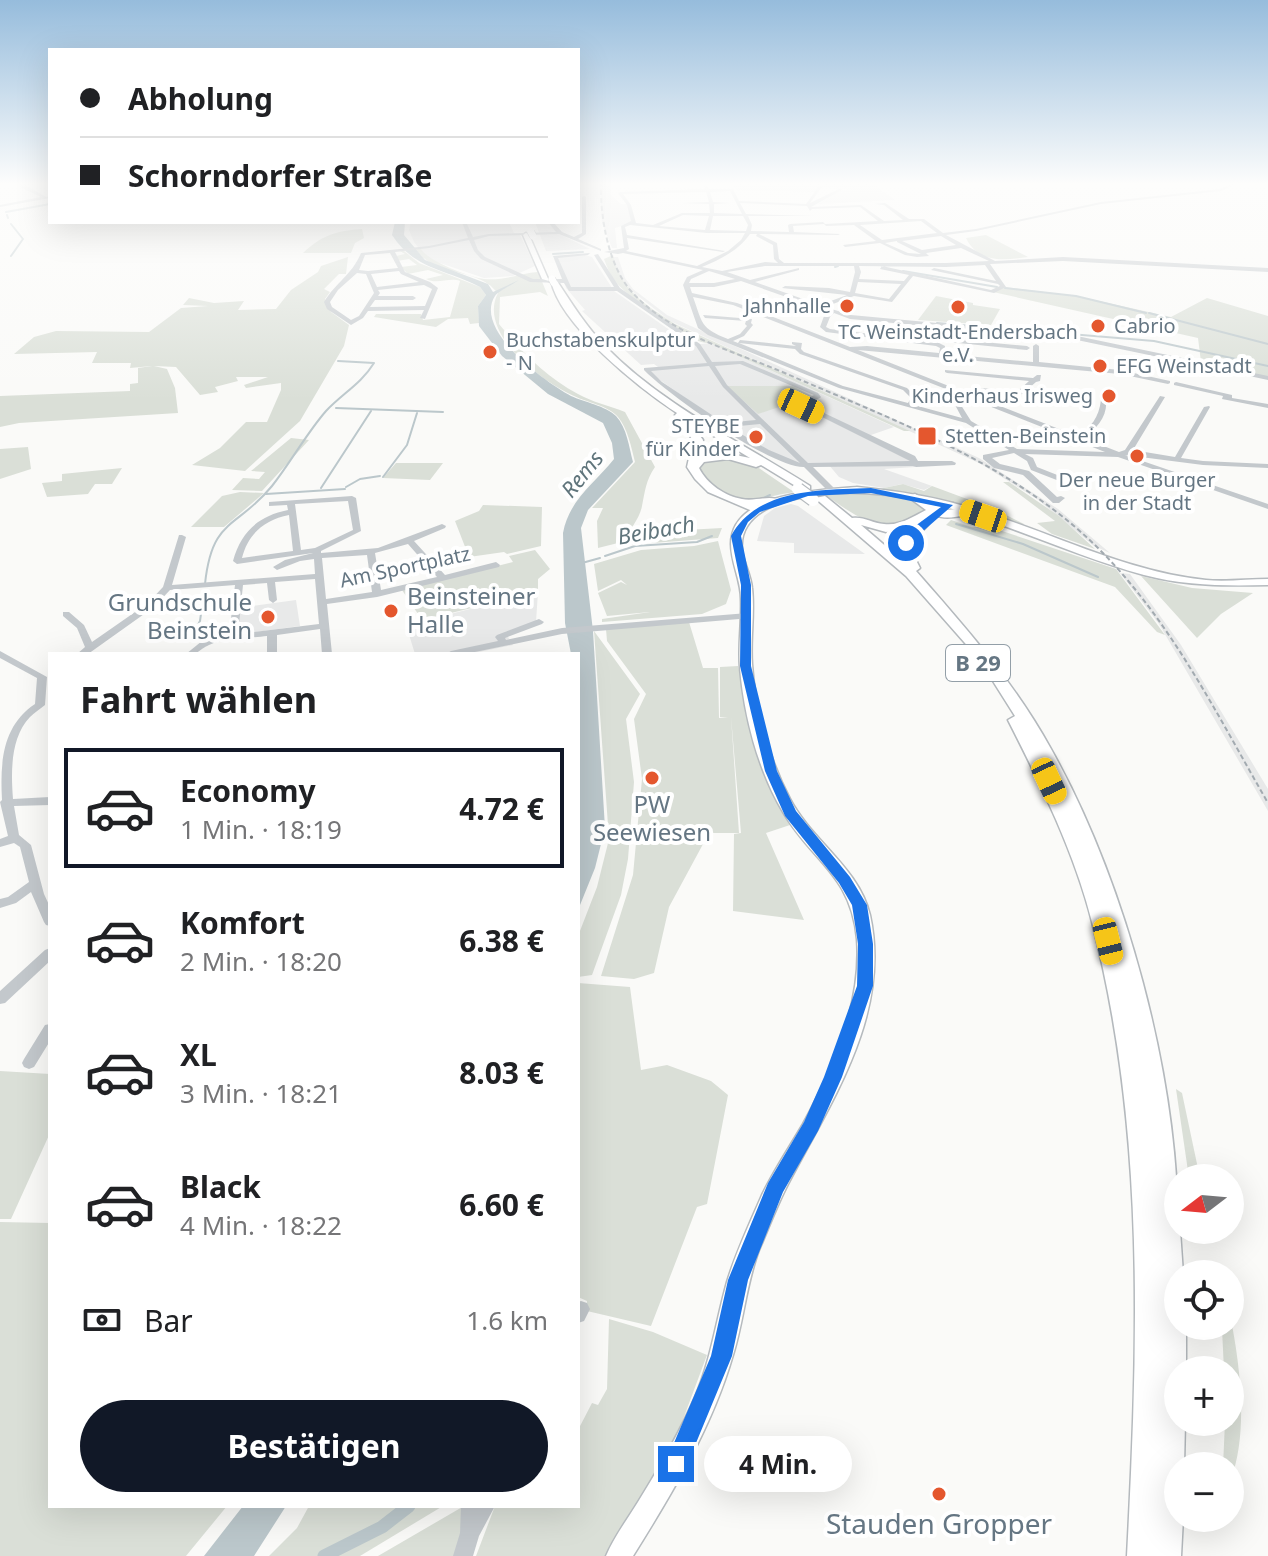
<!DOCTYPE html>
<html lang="de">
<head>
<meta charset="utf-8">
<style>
  :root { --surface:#fff; --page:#f2f2f2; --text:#202124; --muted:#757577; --line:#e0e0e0; --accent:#111827 }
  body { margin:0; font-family:"Noto Sans",sans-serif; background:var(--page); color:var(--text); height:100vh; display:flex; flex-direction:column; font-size:30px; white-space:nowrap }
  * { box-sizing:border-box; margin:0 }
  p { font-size:26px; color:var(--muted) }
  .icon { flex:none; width:44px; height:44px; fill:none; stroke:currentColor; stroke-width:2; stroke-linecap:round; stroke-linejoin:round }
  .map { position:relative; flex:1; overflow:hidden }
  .sheet { position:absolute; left:48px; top:652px; width:532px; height:856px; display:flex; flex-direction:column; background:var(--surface); border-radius:0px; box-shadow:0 8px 32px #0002 }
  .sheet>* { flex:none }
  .top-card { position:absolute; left:48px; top:48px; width:532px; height:176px; border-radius:0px; box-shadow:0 8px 32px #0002; display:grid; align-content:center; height:176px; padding:0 32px; background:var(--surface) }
  .needle { width:52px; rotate:254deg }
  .tools { position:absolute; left:1164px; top:1164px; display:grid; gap:16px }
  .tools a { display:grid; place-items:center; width:80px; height:80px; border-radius:50%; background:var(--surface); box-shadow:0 8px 32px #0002; font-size:40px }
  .end { position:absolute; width:36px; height:36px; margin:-18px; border:10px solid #1a73e8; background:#fff; box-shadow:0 0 0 4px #fff }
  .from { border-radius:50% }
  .bubble { position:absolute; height:56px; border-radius:28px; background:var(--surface); box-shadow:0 8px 32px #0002; font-size:26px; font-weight:700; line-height:56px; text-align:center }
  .car { position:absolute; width:24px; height:48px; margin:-24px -12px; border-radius:10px; box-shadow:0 0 6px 2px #0007; background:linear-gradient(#f5c518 24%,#345 0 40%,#f5c518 0 76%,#345 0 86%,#f5c518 0) }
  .top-card b { display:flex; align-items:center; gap:28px; height:76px; font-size:30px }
  .top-card b+b { border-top:2px solid var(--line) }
  .top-card i { width:20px; height:20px; background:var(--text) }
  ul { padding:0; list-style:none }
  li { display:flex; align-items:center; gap:24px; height:120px; margin:0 16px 12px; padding:0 16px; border:4px solid transparent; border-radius:0px }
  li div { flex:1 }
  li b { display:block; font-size:30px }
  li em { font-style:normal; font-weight:700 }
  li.current { border-color:var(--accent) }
  li>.icon { width:72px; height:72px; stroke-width:1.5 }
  h2 { padding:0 32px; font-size:36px; line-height:96px }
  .pay { display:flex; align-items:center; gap:20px; height:88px; padding:0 32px; font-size:30px }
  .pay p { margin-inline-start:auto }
  .button { display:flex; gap:16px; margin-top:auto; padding:16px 32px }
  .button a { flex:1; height:92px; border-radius:48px; background:var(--accent); color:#fff; font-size:32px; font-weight:700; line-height:92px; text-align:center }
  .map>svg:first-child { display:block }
</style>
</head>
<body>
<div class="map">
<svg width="1268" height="1556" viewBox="0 0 1268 1556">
  <rect width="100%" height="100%" fill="#fafaf8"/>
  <!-- built -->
  <path fill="#e8e9e9" d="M600,182H608L611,195L621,204H627L631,215L632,223L615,228L617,248H612L602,223Z
    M733,182H870L895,200L818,204L839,191L850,189L820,188L815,192L736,190Z
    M411,222H509L514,233L520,235L535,266L513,276L484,278L437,262L425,256L414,242L409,230Z
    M535,222H548L559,234L590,249L546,251Z
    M585,255L592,257L614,291L691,345L711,343L894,427L868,436L914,460L915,467L884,469L932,486L924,490L902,484L884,488L853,483L839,477L828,464L796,465L767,451L721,423L650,373V369L658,367L654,364L641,365L582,311L585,310L566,288L557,257Z
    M613,257H618L625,278L633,289L667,315L979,458L1058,509L1110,553L1094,546L1037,499L981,464L670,321L629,289L616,272Z
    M791,504L798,506L865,554L794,553V543L757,541L764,516L775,508Z
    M1120,573L1130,574L1181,645L1268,789V811L1159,624Z
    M538,592L536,622L505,632L513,645L469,654H415L406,625Z
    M296,600L300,626L235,635L238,608Z"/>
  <!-- green -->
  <path fill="#dadfd7" d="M362,229L364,238L355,243L351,253H303C322,235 336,231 362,229Z
    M986,235L1028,257C1003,260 979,264 966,238Z
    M416,249H421C428,261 469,277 484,279C505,281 521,273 538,272L548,296L540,292L500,297L499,324C522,352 546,377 578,394C592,402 610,406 625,412L655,467C646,480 645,491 642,506C640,518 629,531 622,542L598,548L597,521L603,508H592L635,462C631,447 628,429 618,417C609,406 586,402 574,396C541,381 477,333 498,293C494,290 492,286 488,284C467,269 431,274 416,249Z
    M400,251H404L419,263L480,287L486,295L478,306L479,323L470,324L468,318L448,319L436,327L374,317L376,314H421L423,320L450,317L460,281C449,277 437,285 426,279L443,275L428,270L408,274L401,267L417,265L409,259L397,261L396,256L405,254Z
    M613,255C620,290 646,305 675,324L910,431H904L710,343C689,345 629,298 615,281C610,275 607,267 604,259Z
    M348,257L346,274H339L324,289L330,292L325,299L331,312L349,325L344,346L300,421L245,471L192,465L220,448L246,422H267L281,390V383L246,388L244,385L268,377H236L238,381L215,387L218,392L200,395L176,367L154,366L167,369L175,388L178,413L19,423L0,427V396L130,391V384L138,383V368L152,366L130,368L131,363H92L97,352L14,354L34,337L56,331L149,332L181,308L208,306L183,305L189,298L214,303L244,301L238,310L276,309L291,290L318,272L321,266Z
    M1005,287L1077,296L1171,317L1207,298L1268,316V377L1201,362L1198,338L993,292Z
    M936,296L973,303V305L1000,309L991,325L918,320Z
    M727,386H793L812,396L758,414Z
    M291,438L309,440L262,491L232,490L243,478L259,479L265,472L251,471Z
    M28,447L31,469L0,479V449Z
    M718,456L753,464L794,492C741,501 746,508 699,476L698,464Z
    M396,463H443L430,480L383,478Z
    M122,468L112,484H95L88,494L47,497L42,483L62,481V474Z
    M1003,482H1009L1059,516L1095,549L1052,534L1037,523L1055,521Z
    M903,484L924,491L932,486L994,509L1024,524L1021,526L930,498L879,489Z
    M240,492L264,493L224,527H191L222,496Z
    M862,493L917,501L928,510C889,541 859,519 824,494Z
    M483,505L542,507L541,546L507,554L504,552L469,557L455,521L479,511Z
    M951,520L972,527H990L1116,569L1165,635L1157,632L1115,587L946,525Z
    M722,528L718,538L626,545L631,533Z
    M718,541L731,590L726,604L702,614L602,622V619L650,612L607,616L598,593L621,582L627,585L621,580L598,591L594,564L641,550L694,546Z
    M535,550L550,569L538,579V592L422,620L402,590L513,562L509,556Z
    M1141,576L1192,588L1253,593L1221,614L1197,638Z
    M689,622L703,668H718L719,718L728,717H720V667L738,666L750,717L793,824L766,833L804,920L733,911L734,834L741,833L731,717L739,833H709L669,907L654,973L634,979L601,976L633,875L642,779L634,719L646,694L607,641L606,629Z
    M594,631L640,694L626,719L634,782L628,859L621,895L592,975L578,977V936L597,887L609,839Z
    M578,983L630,987L641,1070L667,1065L711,1081L728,1095L707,1204L697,1207L651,1326L587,1311V1301L578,1297Z
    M0,1071L50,1074V1133L11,1219H0Z
    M1176,1089L1182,1093L1200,1178H1189Z
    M0,1222L50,1223V1506H227L186,1556H0Z
    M1230,1315C1240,1363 1249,1435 1230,1481V1466H1223L1225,1422H1230V1370H1224L1222,1329L1218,1326H1230Z
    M609,1319L653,1332L707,1355L672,1449L607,1556H476L495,1506H578V1430L592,1403L598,1405L607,1389Z
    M309,1506H443L360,1556H269L297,1528Z
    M464,1506L457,1556H378Z"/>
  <!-- water -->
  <path fill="#bbc7cb" d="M395,222H405L404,235L425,260L488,284L493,292L519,280C512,285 498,291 495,296C473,330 545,382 571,396C584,402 606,406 616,416C627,428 629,447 633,462L588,510L581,528L593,631L605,828L595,868L578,910V654H571L565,623L563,533C569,500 594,484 614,459L612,443L603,423L548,394L502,356L479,326L478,306L486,295L480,287C446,269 415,270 392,235Z
    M243,1506H286L254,1556H204Z"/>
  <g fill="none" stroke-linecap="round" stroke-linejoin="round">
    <!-- stream -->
    <path stroke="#bbc7cb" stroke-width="2" d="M6,212L50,204
      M7,215L8,218
      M11,224L23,239L11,256
      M553,254L583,252
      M835,267L838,266
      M903,271L997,287
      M1005,288L1076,296L1146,313
      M1149,313L1268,344
      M937,323L1154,341L1268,366
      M336,408L443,412
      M383,477L407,445L417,413
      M346,487L360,479L380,476
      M321,488L371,411
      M266,494L345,489
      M761,499L770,495
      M956,524L1023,544L1098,577
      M605,556L635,546L697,542L712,536
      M582,563L600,558
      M205,584C212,517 237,529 272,486C291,462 306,434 326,411C343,393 361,384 374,363L338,361
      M193,634L200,621L204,592"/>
    <!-- canal -->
    <path stroke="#bbc7cb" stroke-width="13" d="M324,1556L382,1527L409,1506"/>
    <!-- major casing -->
    <g stroke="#b5babe" stroke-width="3">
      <path id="major" d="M857,487C898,491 938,497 977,510C1053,533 1126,572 1206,580C1226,582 1248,579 1268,579V585C1226,586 1185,586 1144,575C1028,544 914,469 790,500C761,508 736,524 743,556C746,567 751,577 752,588C755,613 750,639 752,664C755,709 769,759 790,799C812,841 859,868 870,915C892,1016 829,1104 786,1188C776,1208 768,1229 759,1250C746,1284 744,1320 733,1355C712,1427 673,1492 633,1556H606C614,1537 627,1520 638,1502C659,1468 679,1434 695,1397C711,1360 716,1321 727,1282C736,1252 750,1223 762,1195C774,1170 789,1148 803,1124C833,1069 862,1003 857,939C851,874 812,862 783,812C758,770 744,716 740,668C738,645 742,622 741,599C741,580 731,563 731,544C731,492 821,490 857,487Z"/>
    </g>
    <!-- highway casing -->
    <g stroke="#b4b9bd" stroke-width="3">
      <path id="highway" d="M526,233L529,235L549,281L542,279L523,235Z
        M551,281H557C572,304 586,326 605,346C662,405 741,442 810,486V490H802L761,465L756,467L728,459L704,462L699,468C707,484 725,496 742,499C755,502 770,494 782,501L780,503L757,506L763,510L757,513L708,492L695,479L687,467L693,440L675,415L677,413C639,388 561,326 551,281ZM689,421L697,426L750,458L721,452L700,457L703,440Z
        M915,494L936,506L953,503V507L946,510L966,508L972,511C964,517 944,520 936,515L921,522L928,525C913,540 909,548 920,568L916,571C965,627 1015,683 1051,749C1126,883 1178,1076 1178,1230H1180L1183,1274H1178V1326H1186V1370H1178V1422H1185L1184,1466H1178V1518H1183L1181,1556H1127C1138,1343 1146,1130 1092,922C1074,851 1041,785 1008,720L1015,716L979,659L906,576L815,498L825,496L852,518C863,516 872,523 884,524C900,526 912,517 926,510L911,499V495ZM861,525L886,532L914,525L901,544L904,562Z"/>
    </g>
    <!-- minor -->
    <path fill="#c3c8cc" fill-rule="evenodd" d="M15,182L24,184L48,182L27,186L46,197L50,196V198L0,207V205L41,197L20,187Z
      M1235,182H1241L1221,191L1101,204L976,231L946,235L995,261L1063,257L1268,268V272L1063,261L990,264L1006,287L994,293L913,276L892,302L854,296L825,307L851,315L1077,336L1268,376V380L1198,365L1184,376L1181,374L1192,364L1077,340L850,319L834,313L830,317L826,327L830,329L937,342L945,346V354L1033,362V346L1036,344L1039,346V362L1120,370L1170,381V383L1168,384L1120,374L858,350L989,402L1010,394L981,391L979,390V388L1018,391L1029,381L947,373L945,372V370L1033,378L1037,375H1041L1040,381L1036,382L1022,394L995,404L1077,436C1091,428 1099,417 1101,400L1106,399C1108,416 1097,429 1083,438L1119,452L1125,450L1160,396L1165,397L1133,450L1175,457L1204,407L1209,406L1210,407L1181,458L1203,461L1268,464V468L1203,465L1125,455L1268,504V509L1118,457L1025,454L1033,458L1037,467L1075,482L1076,484L1072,486L1031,470L1027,461L1014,453L992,458L1000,464L1029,471L1057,497L1061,496L1065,498L1059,503H1053L1023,475L994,468L983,459V455L1009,450L966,423L839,388L708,335L698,328L683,285L687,277L703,270L623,253L618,254L604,252L624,248L621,226L631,221L627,205L618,193L620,192L705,189L704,186L706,185L709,189H733L739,201L806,204L819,186L822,187L810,203L841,188L842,190L811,207L861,205L884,221L903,220L884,205L875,204L885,203L909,219H924L943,233L976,229L1101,202L1220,189ZM730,191L742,214L714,213V204L730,203L713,202L710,192ZM706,192L709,202L682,203L709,204L710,213H682L653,225L636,223L631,205L623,194ZM740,203L807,206L810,211L812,209L860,207L878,221L825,224L823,222L790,224L788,225L789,232L751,231L752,225L748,216H814L746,214ZM683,215L709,216L705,230L659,226ZM713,216H743L748,225L746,231L710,230ZM921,221L937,233L882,240L860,225ZM824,224L826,226L854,225L876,241L843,245L845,247L880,243L905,255L917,257L929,256L926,253L961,248L989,261L946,263H784L779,259L777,243L759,234L838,235L840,234L794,232L793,226ZM630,225L707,233H745L741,240L728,251L697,266L626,251L629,249L627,238L723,252L725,251L627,235L625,227ZM750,234H757L756,236L773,245L774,259L778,263L765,262L722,271L702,267C721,259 738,251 750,234ZM941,236L956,245L922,250L902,241ZM897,241V242L921,254L908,253L885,243ZM985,265L996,281L934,268L931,270L998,284L1000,286L991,290L882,266L880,269L909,275L904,281L859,279L861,272L859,266L946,267ZM765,266H854L855,272L850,292L829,288L785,286L782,288L847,295L820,305L755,282L799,270V268L750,280L727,272ZM709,271L735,279L714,283H689L691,279ZM741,281L829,312L824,316L820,327L826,332L936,346L940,348L939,353L867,346L850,347L763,313L770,301L762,300V302L765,303L759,311L737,303L692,293L690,287H714ZM858,282L901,284L889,299L855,293ZM693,297L733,305L1105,452L1017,449L1000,439L1023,437L1025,436V434L995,435L971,421L959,402L954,403L962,418L914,405L917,398L907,388L804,352L801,349L802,343L792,342V344L796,346L740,340L738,343L733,341L744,336L753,325L751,323L752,319L703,315L705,318L746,321L745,324L747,326L740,334L728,339C700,328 703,324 693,297ZM739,343L795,349L800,354L903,390L911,398L908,403L843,386Z
      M584,196L586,197V234L578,239L601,249V251L559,234L489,236L474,240L478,250L485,257L533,279H562L553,256L590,253L588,255L558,258L571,287H614L594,255L598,254L620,288L700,344L712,362L743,361L818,393L821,397L820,398L805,404L915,456L918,461H952L956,463L955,465L916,467L913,466L813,467L837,491L830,493L804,467C772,468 668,395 644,370V368L707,363L696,346L617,291H569L564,283L530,282L481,259L474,251L469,240L429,248L395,252L405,272L430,282L438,288L425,319L420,318L424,310L368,311L363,318L351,325L327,309L324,302C336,282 352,275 361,253L429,246L468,238L462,222H466L473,237L489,234L556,232L548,222H553L562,232L574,237L582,233V197ZM390,253L398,268L368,271L359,270L365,255ZM399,271L401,274L419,282L377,287L371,274ZM357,273L366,274L374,293L359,316L351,320L332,307L330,302L338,290ZM424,285L432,289L425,306L370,307L375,300H413L416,298L413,296H378L380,293L378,290ZM740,364L814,395L796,404L910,461L808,463L727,385L715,366ZM709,366L723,387L756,420L724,423L662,382L651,371ZM760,424L800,463L769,450L729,427Z
      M950,339L1027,346L1030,348L1027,350L948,342V340Z
      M1176,382L1232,395V398L1268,404V408L1222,399L1223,396L1174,385V383Z
      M352,496L356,498L361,531L321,551V553L378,548L442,524L446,526L445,528L414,541L445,575L496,562L500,565L499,567L377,597L327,604L332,654H322L320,629L277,635V654H267V636C251,638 224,638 209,645C198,650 200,654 186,654L202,641L229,635L235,585L170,590L154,607L88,654H77L85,647L77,628L63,616V612H69L84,625L92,642L148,603L163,587L179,535H182L186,537L172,585L315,574L314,559L300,561L277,570L273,567L285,560L313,553L237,564L233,561C241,532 258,516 288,510L287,505L269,506V502ZM348,501L353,530L315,548L301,550L295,504ZM289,515L293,551L242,558C248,534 264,520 289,515ZM408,544L437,577L381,590L375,553ZM367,555L372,592L326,599L322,558ZM315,579L319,624L238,634L243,585L267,583L269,600L273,603L277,600L275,582Z
      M748,613L751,614V618L562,634L465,654H446L451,651L498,641L495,637L497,635L539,619L544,622L542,624L505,638L506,640L562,628Z
      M0,651L47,677L45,705C40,709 34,713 30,717C10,738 11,773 13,799L50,797V805L14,806L19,835L31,845L44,894L50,907V926L46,925L44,922L31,892L16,903L0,908V899L8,897L29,882L20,847L14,843L0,847V839L8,836L0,802L2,800C0,763 2,726 35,704L37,678L0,658Z
      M50,948V961L5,1003L0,1004V991L45,950Z
      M50,1024V1041L34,1067L29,1069L24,1067L22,1063L24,1059L45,1025Z
      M581,1301L587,1303L590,1309L584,1321L578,1323V1302Z
      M461,1506H495L479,1536L473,1556H453L460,1533Z"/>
    <!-- major -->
    <use href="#major" fill="#fff" fill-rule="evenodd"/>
    <!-- highway -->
    <use href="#highway" fill="#fff" fill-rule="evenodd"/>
    <!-- rail -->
    <path stroke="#a2aab0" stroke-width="2" stroke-dasharray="5 3" stroke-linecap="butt" d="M601,182C600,216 608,265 631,291C668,333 730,350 780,371C881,415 989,454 1074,526C1161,600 1212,706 1268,803"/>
    <!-- highway-bridge-far1 casing -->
    <g stroke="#b4b9bd" stroke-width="8" stroke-linecap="butt">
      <path id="highway-bridge-far1" d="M531,232L533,236
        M552,279L554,283"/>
    </g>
    <!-- highway-bridge casing -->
    <g stroke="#b4b9bd" stroke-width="14" stroke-linecap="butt">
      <path id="highway-bridge" d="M798,489L813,500"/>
    </g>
    <!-- highway-bridge-far1 -->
    <use href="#highway-bridge-far1" stroke="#fff" stroke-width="7"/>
    <!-- highway-bridge -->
    <use href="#highway-bridge" stroke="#fff" stroke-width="12"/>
  </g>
  <!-- sky -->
  <linearGradient id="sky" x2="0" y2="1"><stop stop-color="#96bcdc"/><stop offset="0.46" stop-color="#fdfdfc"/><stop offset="1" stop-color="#fdfdfc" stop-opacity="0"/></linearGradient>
  <rect width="1268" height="400" fill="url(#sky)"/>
  <!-- route -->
  <path fill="#1a73e8" d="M871,488L953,505L906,546L901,543L907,532L941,507L871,493L808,496L760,512L748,522L741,536L751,585V666L777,771L796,811L850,877L867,905L873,944V986L842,1077L818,1131L783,1192L748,1280L732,1356L684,1472L676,1476L668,1472L665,1464L711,1356L728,1280L768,1183L804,1122L824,1077L857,986L858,944L852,905L839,883L785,816L765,771L740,666L741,585L731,536C757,488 822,490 871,488Z"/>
  <!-- markers -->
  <g fill="#e4572e" stroke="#fff" stroke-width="3">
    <circle cx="847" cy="306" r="8"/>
    <circle cx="958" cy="307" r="8"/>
    <circle cx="1098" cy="326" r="8"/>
    <circle cx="490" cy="352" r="8"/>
    <circle cx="1100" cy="366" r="8"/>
    <circle cx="1109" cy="396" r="8"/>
    <rect x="917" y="426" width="20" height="20" rx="4"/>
    <circle cx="756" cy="437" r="8"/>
    <circle cx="1137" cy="456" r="8"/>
    <circle cx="391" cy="611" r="8"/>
    <circle cx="268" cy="617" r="8"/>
    <circle cx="652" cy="778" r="8"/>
    <circle cx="939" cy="1494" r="8"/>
  </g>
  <g text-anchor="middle" stroke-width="8" stroke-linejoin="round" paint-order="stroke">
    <!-- far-poi labels -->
    <g font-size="20" fill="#657683" stroke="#fff" text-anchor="start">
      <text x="831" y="313" text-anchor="end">Jahnhalle</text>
      <text x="1114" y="333">Cabrio</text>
      <text x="958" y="339" text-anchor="middle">TC Weinstadt-Endersbach<tspan x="958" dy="23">e.V.</tspan></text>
      <text x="506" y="347">Buchstabenskulptur<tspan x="506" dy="23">- N</tspan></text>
      <text x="1116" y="373">EFG Weinstadt</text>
      <text x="1093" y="403" text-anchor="end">Kinderhaus Irisweg</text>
      <text x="740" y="433" text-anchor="end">STEYBE<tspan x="740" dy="23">für Kinder</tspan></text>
      <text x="945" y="443">Stetten-Beinstein</text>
      <text x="1137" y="487" text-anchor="middle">Der neue Burger<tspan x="1137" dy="23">in der Stadt</tspan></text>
    </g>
    <!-- far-street labels -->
    <g font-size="20" fill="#657683" stroke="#fff">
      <text transform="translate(405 567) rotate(-12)" y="7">Am Sportplatz</text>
    </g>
    <!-- far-water labels -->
    <g font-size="22" font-style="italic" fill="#60757c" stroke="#fff">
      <text transform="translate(582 474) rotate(-51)" y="8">Rems</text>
      <text transform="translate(656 530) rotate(-10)" y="8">Beibach</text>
    </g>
    <!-- shield labels -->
    <rect fill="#fff" stroke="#939fa8" stroke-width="2" x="946" y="645" width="64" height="36" rx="6"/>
    <g font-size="22" font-weight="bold" fill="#657683">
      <text x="978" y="671">B 29</text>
    </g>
    <!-- poi labels -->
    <g font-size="24" fill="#657683" stroke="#fff" text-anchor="start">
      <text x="407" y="605">Beinsteiner<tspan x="407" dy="28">Halle</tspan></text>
      <text x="252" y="611" text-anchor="end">Grundschule<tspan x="252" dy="28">Beinstein</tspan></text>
      <text x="652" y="813" text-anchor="middle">PW<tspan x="652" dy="28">Seewiesen</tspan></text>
    </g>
    <!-- near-poi labels -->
    <g font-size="28" fill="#657683" stroke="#fff">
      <text x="939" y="1534">Stauden Gropper</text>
    </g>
  </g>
</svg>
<div class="tools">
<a><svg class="needle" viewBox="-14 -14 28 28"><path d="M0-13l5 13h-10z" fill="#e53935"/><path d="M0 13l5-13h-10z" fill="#757577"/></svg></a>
<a><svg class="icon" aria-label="locate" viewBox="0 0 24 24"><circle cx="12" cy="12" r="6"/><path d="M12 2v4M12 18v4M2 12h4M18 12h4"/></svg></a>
<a>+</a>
<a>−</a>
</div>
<i class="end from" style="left:906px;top:543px"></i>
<i class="end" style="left:676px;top:1464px"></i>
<div class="bubble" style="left:704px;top:1436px;width:148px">4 Min.</div>
<i class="car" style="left:801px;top:406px;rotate:115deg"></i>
<i class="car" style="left:983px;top:516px;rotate:289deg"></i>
<i class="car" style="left:1049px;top:781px;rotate:155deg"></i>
<i class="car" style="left:1108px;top:941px;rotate:166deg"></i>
<div class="top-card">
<b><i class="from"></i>Abholung</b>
<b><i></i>Schorndorfer Straße</b>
</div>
<section class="sheet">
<h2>Fahrt wählen</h2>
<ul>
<li class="current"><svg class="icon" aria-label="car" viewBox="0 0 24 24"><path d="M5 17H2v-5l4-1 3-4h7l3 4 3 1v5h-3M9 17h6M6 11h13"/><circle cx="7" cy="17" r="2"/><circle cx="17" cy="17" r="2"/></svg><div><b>Economy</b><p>1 Min. · 18:19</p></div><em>4.72 €</em></li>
<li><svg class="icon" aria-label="car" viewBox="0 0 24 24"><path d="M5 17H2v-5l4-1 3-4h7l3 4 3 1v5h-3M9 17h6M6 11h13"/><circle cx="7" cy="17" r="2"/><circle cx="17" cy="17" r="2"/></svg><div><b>Komfort</b><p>2 Min. · 18:20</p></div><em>6.38 €</em></li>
<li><svg class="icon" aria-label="car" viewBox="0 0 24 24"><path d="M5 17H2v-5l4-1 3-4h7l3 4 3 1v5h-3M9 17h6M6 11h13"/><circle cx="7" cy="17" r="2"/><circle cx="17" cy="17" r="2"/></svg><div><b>XL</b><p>3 Min. · 18:21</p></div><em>8.03 €</em></li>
<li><svg class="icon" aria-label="car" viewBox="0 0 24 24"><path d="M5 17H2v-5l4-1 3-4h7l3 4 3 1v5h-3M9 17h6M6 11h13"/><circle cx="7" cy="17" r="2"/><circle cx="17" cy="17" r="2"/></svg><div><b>Black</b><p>4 Min. · 18:22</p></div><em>6.60 €</em></li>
</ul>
<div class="pay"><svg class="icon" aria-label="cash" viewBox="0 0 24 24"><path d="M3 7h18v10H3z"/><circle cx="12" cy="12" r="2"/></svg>Bar<p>1.6 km</p></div>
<div class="button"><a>Bestätigen</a></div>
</section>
</div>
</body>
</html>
